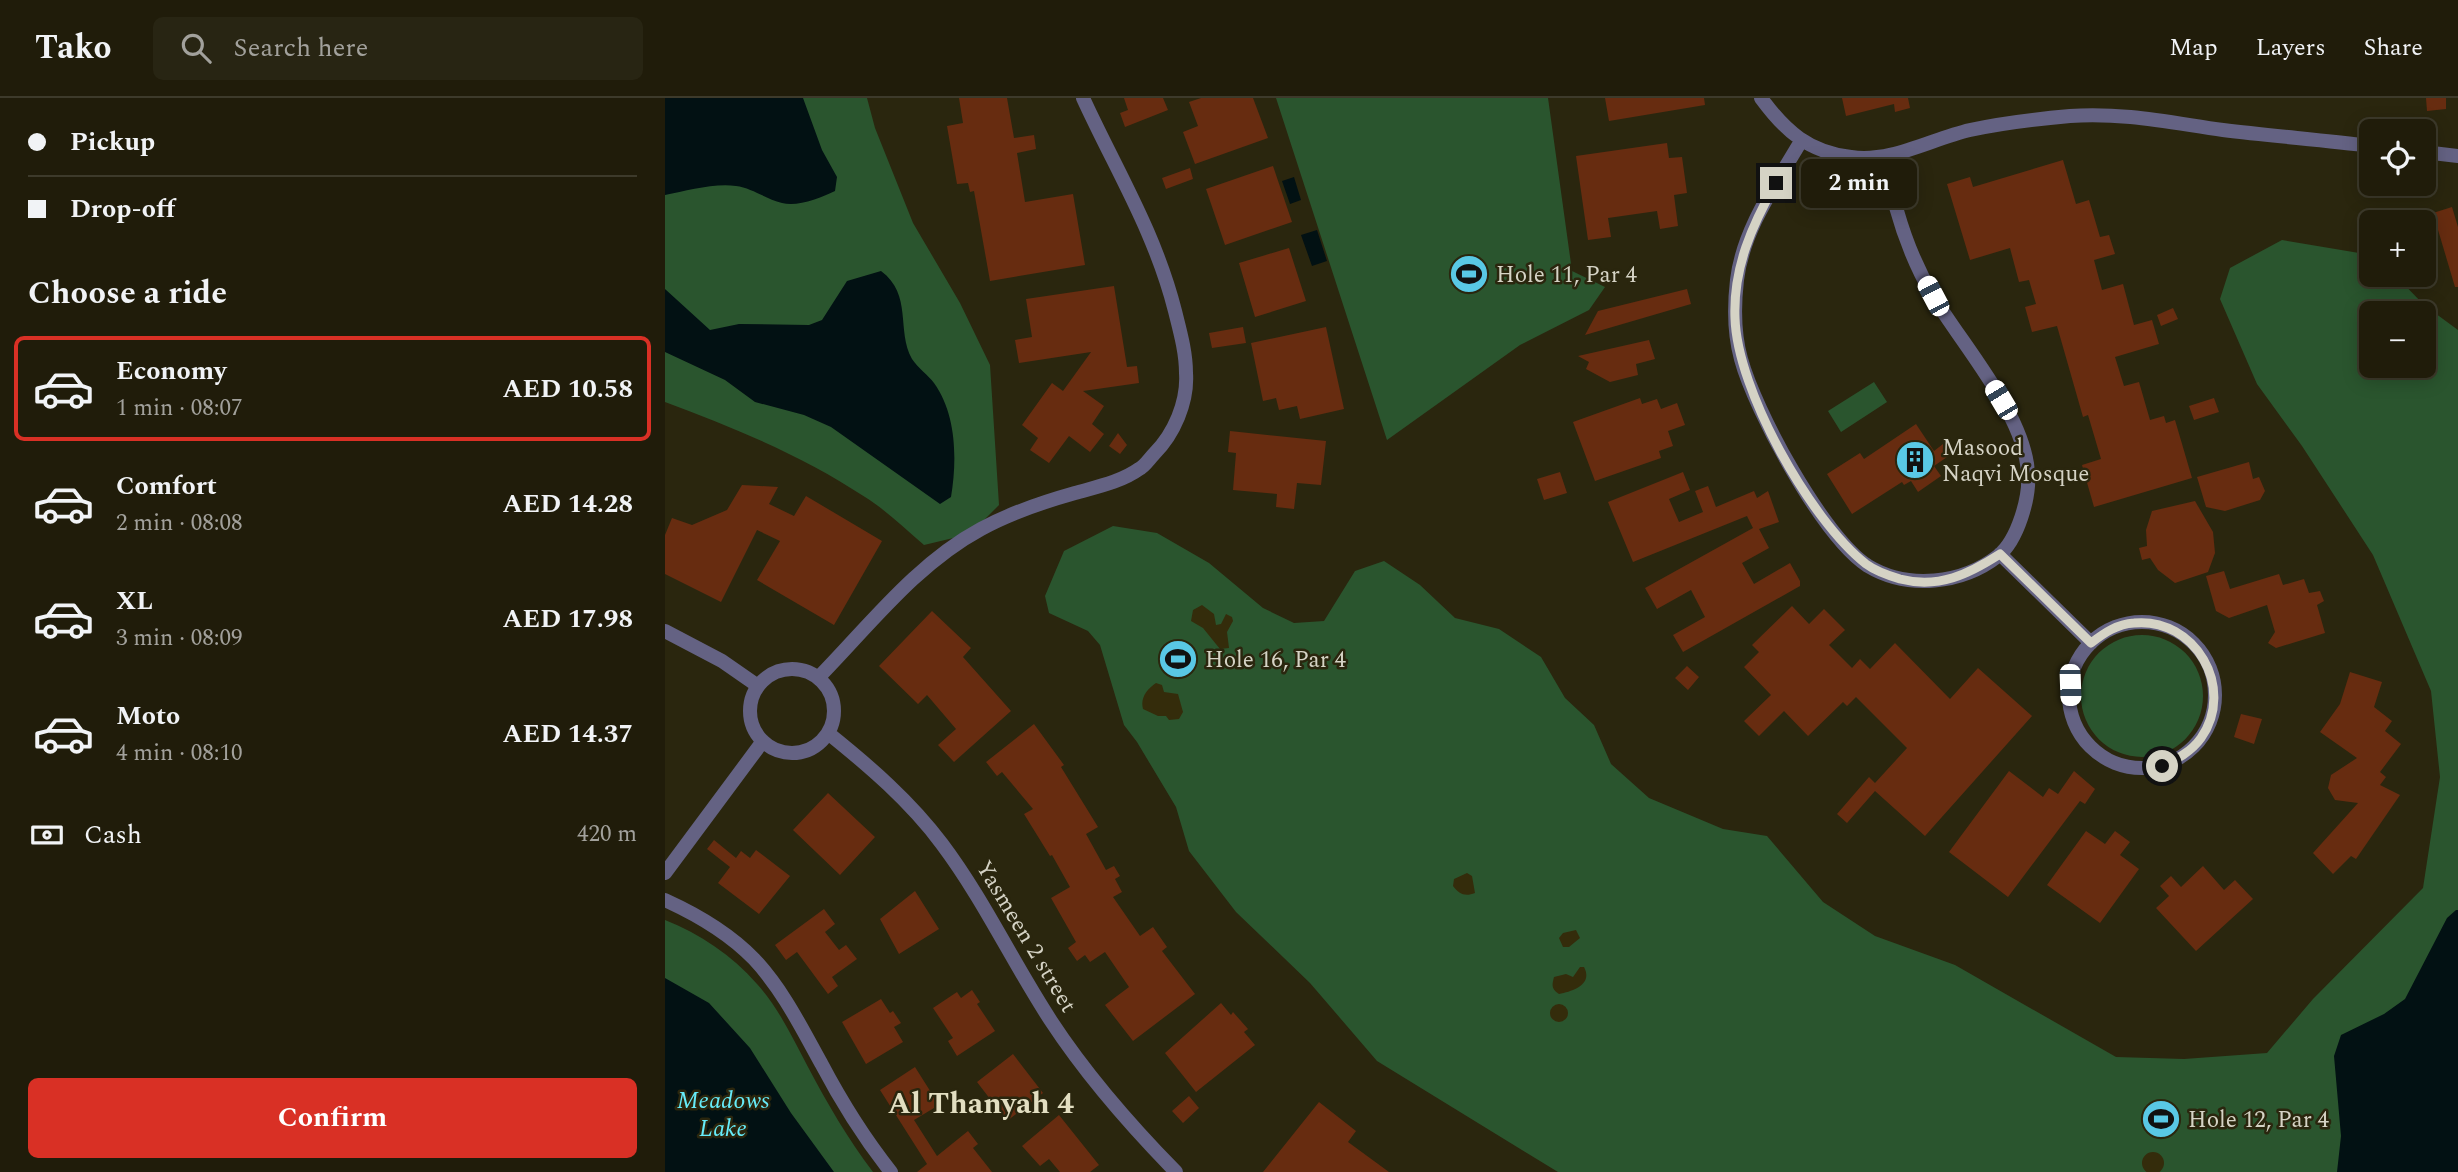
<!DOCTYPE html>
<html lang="en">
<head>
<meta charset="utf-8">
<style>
  :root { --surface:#201c0a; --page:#282513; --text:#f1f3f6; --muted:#a2a19c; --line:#3d3a2b; --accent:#d93025 }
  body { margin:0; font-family:Spectral,serif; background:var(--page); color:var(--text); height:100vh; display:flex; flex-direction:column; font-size:26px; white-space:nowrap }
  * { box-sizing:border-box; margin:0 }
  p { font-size:23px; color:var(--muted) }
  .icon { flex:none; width:38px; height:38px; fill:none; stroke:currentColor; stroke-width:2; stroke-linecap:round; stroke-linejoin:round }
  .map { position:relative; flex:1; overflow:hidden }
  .drawer { display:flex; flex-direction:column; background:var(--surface); width:665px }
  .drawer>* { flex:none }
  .banner { display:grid; align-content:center; height:154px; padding:0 28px; background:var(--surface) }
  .tools { position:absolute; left:1694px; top:21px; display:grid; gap:14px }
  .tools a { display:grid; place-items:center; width:77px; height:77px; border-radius:10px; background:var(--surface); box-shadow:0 4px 18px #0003,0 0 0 2px var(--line); font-size:35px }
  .end { position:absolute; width:32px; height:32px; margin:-16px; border:9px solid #d5d3c5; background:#111; box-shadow:0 0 0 4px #111 }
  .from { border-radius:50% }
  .bubble { position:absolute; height:49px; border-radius:10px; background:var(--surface); box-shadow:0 4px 18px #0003,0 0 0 2px var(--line); font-size:23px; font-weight:700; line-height:49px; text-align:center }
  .car { position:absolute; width:21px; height:42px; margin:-21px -10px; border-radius:9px; box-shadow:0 0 5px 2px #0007; background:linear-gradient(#fff 24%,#345 0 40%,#fff 0 76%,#345 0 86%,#fff 0) }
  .banner b { display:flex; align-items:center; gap:24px; height:66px; font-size:26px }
  .banner b+b { border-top:2px solid var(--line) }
  .banner i { width:18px; height:18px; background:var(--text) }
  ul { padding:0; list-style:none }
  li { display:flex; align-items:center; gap:21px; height:105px; margin:0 14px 10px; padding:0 14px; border:4px solid transparent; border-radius:10px }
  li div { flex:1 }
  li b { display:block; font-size:26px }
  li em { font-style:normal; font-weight:700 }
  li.active { border-color:var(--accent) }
  li>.icon { width:63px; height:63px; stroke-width:1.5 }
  h2 { padding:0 28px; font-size:32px; line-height:84px }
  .pay { display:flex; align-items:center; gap:18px; height:77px; padding:0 28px; font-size:26px }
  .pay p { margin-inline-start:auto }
  .action { display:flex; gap:14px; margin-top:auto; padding:14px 28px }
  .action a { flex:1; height:80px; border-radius:10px; background:var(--accent); color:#fff; font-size:28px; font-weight:700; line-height:80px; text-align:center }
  header { display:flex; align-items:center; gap:42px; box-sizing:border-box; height:98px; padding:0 35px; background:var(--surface); border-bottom:2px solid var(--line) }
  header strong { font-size:33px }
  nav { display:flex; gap:38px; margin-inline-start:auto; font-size:24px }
  .search { width:490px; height:63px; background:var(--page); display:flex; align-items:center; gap:18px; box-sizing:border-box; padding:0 24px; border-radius:10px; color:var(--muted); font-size:26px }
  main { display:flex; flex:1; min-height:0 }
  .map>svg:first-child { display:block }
</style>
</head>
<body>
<header>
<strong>Tako</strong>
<div class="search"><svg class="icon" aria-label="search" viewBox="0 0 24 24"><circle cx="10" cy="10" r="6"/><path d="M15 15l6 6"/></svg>Search here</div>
<nav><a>Map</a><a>Layers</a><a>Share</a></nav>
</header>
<main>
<section class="drawer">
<div class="banner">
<b><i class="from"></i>Pickup</b>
<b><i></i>Drop-off</b>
</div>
<h2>Choose a ride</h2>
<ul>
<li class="active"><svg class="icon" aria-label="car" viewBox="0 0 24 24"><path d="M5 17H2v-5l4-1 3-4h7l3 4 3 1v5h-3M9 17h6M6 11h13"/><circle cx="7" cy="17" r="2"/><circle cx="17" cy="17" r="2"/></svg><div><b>Economy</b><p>1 min · 08:07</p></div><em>AED 10.58</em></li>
<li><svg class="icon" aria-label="car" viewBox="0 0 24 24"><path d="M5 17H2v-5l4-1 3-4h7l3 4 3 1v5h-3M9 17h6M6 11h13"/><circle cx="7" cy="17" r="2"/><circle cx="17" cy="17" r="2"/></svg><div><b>Comfort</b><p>2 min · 08:08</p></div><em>AED 14.28</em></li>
<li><svg class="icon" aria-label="car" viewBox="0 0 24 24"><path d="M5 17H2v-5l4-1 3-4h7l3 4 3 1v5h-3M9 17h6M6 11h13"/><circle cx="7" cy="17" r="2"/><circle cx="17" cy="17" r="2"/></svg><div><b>XL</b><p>3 min · 08:09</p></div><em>AED 17.98</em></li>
<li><svg class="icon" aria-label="car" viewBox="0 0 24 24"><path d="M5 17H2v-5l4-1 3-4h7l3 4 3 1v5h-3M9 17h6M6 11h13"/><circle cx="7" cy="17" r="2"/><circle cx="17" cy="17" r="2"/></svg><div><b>Moto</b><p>4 min · 08:10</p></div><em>AED 14.37</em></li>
</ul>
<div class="pay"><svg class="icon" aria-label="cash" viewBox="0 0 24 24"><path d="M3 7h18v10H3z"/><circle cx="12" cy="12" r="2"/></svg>Cash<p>420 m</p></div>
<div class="action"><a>Confirm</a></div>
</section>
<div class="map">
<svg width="1793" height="1074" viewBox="0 0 1793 1074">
  <rect width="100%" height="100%" fill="#2a260e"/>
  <!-- green -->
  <path fill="#2a552e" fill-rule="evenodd" d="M0,0H202L210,30L248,125L295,205L325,267L334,407L305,436L259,447C240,431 221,412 200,399C138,358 70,330 0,304Z
    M611,0H883L907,173L940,189L924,212L855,247L722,342Z
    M1617,142L1706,157V177H1730L1759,207L1793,232V1074H893L712,963L645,885L571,814L524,753L511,709L472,644L459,627L435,547L423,533L384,515L380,498L399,453L448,428L492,435L544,465L598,510L629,525L659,523L690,473L719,463L755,487L790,520L834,531L876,559L900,600L929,627L946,666L984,700L1058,731L1102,738L1158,804L1210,838L1290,867L1451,959L1519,961L1602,955L1648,901L1758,790L1775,679L1766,593L1708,457L1637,348L1592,286L1555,201L1565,170ZM1706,215H1759V268H1706Z
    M1209,284L1222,304L1176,334L1163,313Z
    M1416 598a61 61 0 1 1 122 0a61 61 0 1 1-122 0Z
    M0,822C35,836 67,857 92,886C114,910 128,941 143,969C162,1005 183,1041 208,1074H0Z"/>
  <!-- sand -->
  <path fill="#342c0b" d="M537,507L549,516L551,527L556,526L561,516L567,519L568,523L562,534L564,550L555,551L538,530L526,523L528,512Z
    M491,585L497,587L499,594L513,596L518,614L514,621L504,622L501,618H493L478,611C475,600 482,591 491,585Z
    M802,775L807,778L810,795C800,799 794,796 788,788L789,781Z
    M911,832L915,840L904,849H898L894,840L898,835Z
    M915,869H919C928,886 909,893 894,896C886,891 887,887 889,879L901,876L908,879Z
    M885 915a9 9 0 1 1 18 0a9 9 0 1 1-18 0Z
    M1477 1065a11 11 0 1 1 22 0a11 11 0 1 1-22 0Z"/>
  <!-- water -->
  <path fill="#021113" d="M0,0H138L157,52L172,79L170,93C155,100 133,109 117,105C101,101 87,90 71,88C48,85 22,93 0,97Z
    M629,79L636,102L625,106L617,83Z
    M652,132L662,163L647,168L636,137Z
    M216,173C248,197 231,232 247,261C253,270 263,277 269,285C292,317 292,363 286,399L275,406L166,329L139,317L90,304L60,282L0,254V191L45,232L74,226L144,227L157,222L182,183Z
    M1791,812H1793V1074H1672L1676,1038L1669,958L1676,937L1719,916L1740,901L1782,820Z
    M0,880L44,905L85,950L126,1015L169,1074H0Z"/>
  <!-- building -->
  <path fill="#672c10" d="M294,0H342L349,40L369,37L371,51L352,55L360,104L408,96L420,167L325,183L309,93L305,94L303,85L292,86L282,28L298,25Z
    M459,0H498L503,12L460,29L455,15L463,12Z
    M536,0H588L603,40L530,66L518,34L533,28L524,4Z
    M940,0H1039L1040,7L944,23Z
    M1177,0H1243L1245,10L1230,14L1229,6L1181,18Z
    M1761,0H1781V11L1762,13Z
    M1002,45L1004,60L1017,59L1022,95L1009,97L1013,128L995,131L992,113L943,120L946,139L923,142L911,58Z
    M1398,62L1411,106L1424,102L1435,139L1444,137L1450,156L1429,162L1437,192L1458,186L1469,227L1487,222L1494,246L1450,259L1459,288L1474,284L1485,322L1499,318L1501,325L1510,322L1527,380L1429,409L1417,367L1436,361L1423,317L1418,319L1392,228L1367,234L1360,209L1371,206L1364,182L1354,184L1345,150L1305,162L1282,86L1305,79L1308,89Z
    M608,68L627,124L560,147L541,91Z
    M525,70L528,81L501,91L497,80Z
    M1787,109L1793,129V189H1790L1768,115Z
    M624,150L641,203L590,219L574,165Z
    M449,188L462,269L472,268L474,285L418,293L439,308L427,326L439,336L425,354L404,338L384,365L365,352L373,340L357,327L387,285L398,293L426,254L354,265L350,242L367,239L361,201Z
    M1022,191L1026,206L920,237L933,213Z
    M1508,210L1513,221L1496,228L1492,217Z
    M578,229L581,245L547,250L544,235Z
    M661,229L679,311L635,321L632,308L614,312L611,300L598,303L586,245Z
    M984,242L990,261L971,266L973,277L945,284L921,271L924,264L913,258Z
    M975,300L977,306L992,301L996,311L1012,305L1020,327L1003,333L1008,348L994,353L996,360L930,383L908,324Z
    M1549,300L1554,314L1529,322L1524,308Z
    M1251,326L1269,353L1278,346L1285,357L1269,368L1276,378L1253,394L1246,383L1239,387L1237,384L1187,416L1162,376L1195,355L1199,361Z
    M565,333L661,343L656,387L632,385L629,411L611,409L612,396L568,392L571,355L563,354Z
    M453,335L462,347L455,356L444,348Z
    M1584,364L1588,381L1594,379L1600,393L1595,402L1560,413L1541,409L1532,379Z
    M895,374L902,395L879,402L872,381Z
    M1018,374L1025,392L1004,401L1014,424L1038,414L1030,393L1043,388L1051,409L1089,393L1092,400L1103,393L1114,424L1094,431L1104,450L1077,465L1089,486L1125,465L1135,483V488L1018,554L1008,537L1040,519L1026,492L992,511L980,490L1088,430L1082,418L968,464L943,404Z
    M77,387L113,389L104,406L129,418L141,398L217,443L169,527L92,482L115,443L92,432L56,504L0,476V437L7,420L27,427L62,412Z
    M1530,403L1548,434L1550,455L1543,474L1510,485L1493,472L1485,460L1477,462L1474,450L1482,448L1481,432L1487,413Z
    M1559,473L1565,491L1614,476L1618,487L1639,481L1644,495L1655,493L1659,503L1652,507L1660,535L1611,550L1603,545L1610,534L1602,507L1564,520L1551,513L1541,478Z
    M1127,508L1144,526L1159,511L1180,532L1164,547L1187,570L1195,561L1205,571L1230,545L1285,601L1313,570L1367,618L1260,738L1210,693L1182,725L1172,716L1204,679L1210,685L1242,650L1191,599L1182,608L1178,604L1143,638L1119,613L1094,638L1079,623L1106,597L1079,569L1094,554L1087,547Z
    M267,513L306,550L298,559L346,613L289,664L273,647L291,631L262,597L253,606L214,568Z
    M1022,568L1034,579L1023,592L1010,580Z
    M1685,574L1717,584L1709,609L1727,623L1720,633L1736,646L1715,674L1721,679L1715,687L1735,697L1691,761L1686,758L1668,776L1648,755L1693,705L1670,702L1663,690L1666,677L1692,660L1655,634L1675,606Z
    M1576,616L1597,621L1589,646L1569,639Z
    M369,626L399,667L396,669L433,729L421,736L441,772L449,768L455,778L450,781L457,794L448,799L475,838L488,829L502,849L497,853L530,896L468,943L440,907L464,889L440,854L425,864L420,857L412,863L403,850L411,844L386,800L405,789L387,757L385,758L359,716L368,711L337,674L332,678L321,664Z
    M1344,673L1378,699L1384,690L1393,696L1409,673L1430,691L1420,706L1415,703L1343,799L1284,754Z
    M163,695L210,739L175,777L128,732Z
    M1421,733L1440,746L1450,733L1465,744L1455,757L1474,771L1435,825L1382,787Z
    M49,742L71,760L76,753L85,760L91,752L125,778L94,816L53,785L65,769L42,751Z
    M1538,768L1559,792L1570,782L1588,801L1531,853L1491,810L1504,798L1495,788L1506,778L1516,789Z
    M250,793L274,831L234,856L215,821Z
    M159,811L170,826L160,834L174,852L181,847L192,861L167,879L173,888L163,896L132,854L121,862L110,847Z
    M307,892L315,904L312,906L330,933L292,958L283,943L288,940L268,910L292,894L296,900Z
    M216,901L225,915L228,913L236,925L229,929L238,944L201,966L177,924Z
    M556,905L566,917L568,914L583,931L579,934L590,947L531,994L500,955Z
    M348,956L378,995L342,1023L312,984Z
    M250,969L274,1007L249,1022L272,1058L303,1033L313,1046L308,1050L327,1074H252L262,1066L215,992Z
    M524,998L534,1010L518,1025L507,1013Z
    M654,1004L691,1033L683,1044L724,1074H598Z
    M394,1017L434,1067L425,1074H395L384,1061L375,1068L357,1048Z"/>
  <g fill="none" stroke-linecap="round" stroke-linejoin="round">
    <!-- minor -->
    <path stroke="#646283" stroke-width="14" d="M1096,0C1121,34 1144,54 1186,59C1226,65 1266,41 1305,32C1337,25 1371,21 1405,18C1457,14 1507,25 1558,32C1607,38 1657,42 1706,48
      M1136,43C1111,86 1078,131 1072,182C1069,208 1069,236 1076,261C1090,313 1158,439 1203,468C1243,492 1297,486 1333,458C1353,442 1365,399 1363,375C1360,317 1298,248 1268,198C1242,154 1228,108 1220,58
      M1759,54L1793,58
      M1335,456L1426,545
      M1404 597a73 73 0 1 1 146 0a73 73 0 1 1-146 0Z
      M0,533L57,563L93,588
      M85 613a42 42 0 1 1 84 0a42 42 0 1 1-84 0Z
      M153,580C204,528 251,466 316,431C345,415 378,404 410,395C431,389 456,384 474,371C480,368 484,361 489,356C509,336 523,304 521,275C521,254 515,233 510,213C490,134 451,72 418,0
      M163,635C204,668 245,703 277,746C319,802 348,865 386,923C422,978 465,1027 511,1074
      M0,775L98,643
      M0,802C33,817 64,835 89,861C118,892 136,929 156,965C176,1003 199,1040 226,1074"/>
  </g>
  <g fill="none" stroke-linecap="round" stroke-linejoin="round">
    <!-- route -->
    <path stroke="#d5d3c5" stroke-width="9" d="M1111,85C1087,127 1068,170 1070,220C1072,292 1145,422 1201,466C1209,472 1225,478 1235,481C1274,491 1304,476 1335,456L1426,545C1439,535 1452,526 1469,525C1530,519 1571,590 1536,640C1526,654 1512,661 1497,668"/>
  </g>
  <!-- icons -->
  <defs>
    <g id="stadium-disc" transform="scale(2.0125)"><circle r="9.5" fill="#59c8e5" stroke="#2a260e"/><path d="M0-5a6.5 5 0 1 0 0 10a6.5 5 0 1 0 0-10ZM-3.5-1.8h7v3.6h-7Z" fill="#111"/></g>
    <g id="building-disc" transform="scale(2.0125)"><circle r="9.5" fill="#59c8e5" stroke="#2a260e"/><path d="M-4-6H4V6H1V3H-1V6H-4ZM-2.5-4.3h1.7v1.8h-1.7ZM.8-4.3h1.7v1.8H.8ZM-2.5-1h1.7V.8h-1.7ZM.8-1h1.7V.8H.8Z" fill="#111"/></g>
  </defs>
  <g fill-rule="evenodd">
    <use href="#stadium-disc" x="804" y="176"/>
    <use href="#building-disc" x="1250" y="362"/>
    <use href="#stadium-disc" x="513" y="561"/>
    <use href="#stadium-disc" x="1496" y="1021"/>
  </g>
  <g text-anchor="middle" stroke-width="5" stroke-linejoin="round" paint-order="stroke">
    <!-- poi labels -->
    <g font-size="23" fill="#d5d3c5" stroke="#2a260e" text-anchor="start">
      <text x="831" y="184">Hole 11, Par 4</text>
      <text x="1277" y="357">Masood<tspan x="1277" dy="26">Naqvi Mosque</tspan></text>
      <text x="540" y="569">Hole 16, Par 4</text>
      <text x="1523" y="1029">Hole 12, Par 4</text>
    </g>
    <!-- street labels -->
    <g font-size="23" fill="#d5d3c5" stroke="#2a260e">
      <text transform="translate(362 838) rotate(59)" y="8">Yasmeen 2 street</text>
    </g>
    <!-- water labels -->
    <g font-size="24" font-style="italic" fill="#66ecf9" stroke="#2a260e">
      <text x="58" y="1010">Meadows<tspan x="58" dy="28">Lake</tspan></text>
    </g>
    <!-- district labels -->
    <g font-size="30" font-weight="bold" fill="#e2dec1" stroke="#2a260e">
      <text x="316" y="1015">Al Thanyah 4</text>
    </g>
  </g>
</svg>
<div class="tools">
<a><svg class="icon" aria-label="locate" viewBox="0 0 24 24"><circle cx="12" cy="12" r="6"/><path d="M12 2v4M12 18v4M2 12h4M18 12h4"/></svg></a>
<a>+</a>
<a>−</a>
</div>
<i class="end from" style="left:1497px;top:668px"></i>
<i class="end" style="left:1111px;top:85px"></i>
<div class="bubble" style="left:1136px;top:61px;width:116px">2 min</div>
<i class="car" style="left:1268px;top:198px;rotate:332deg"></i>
<i class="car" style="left:1336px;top:302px;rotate:329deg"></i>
<i class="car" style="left:1405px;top:587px;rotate:178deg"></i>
</div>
</main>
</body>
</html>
